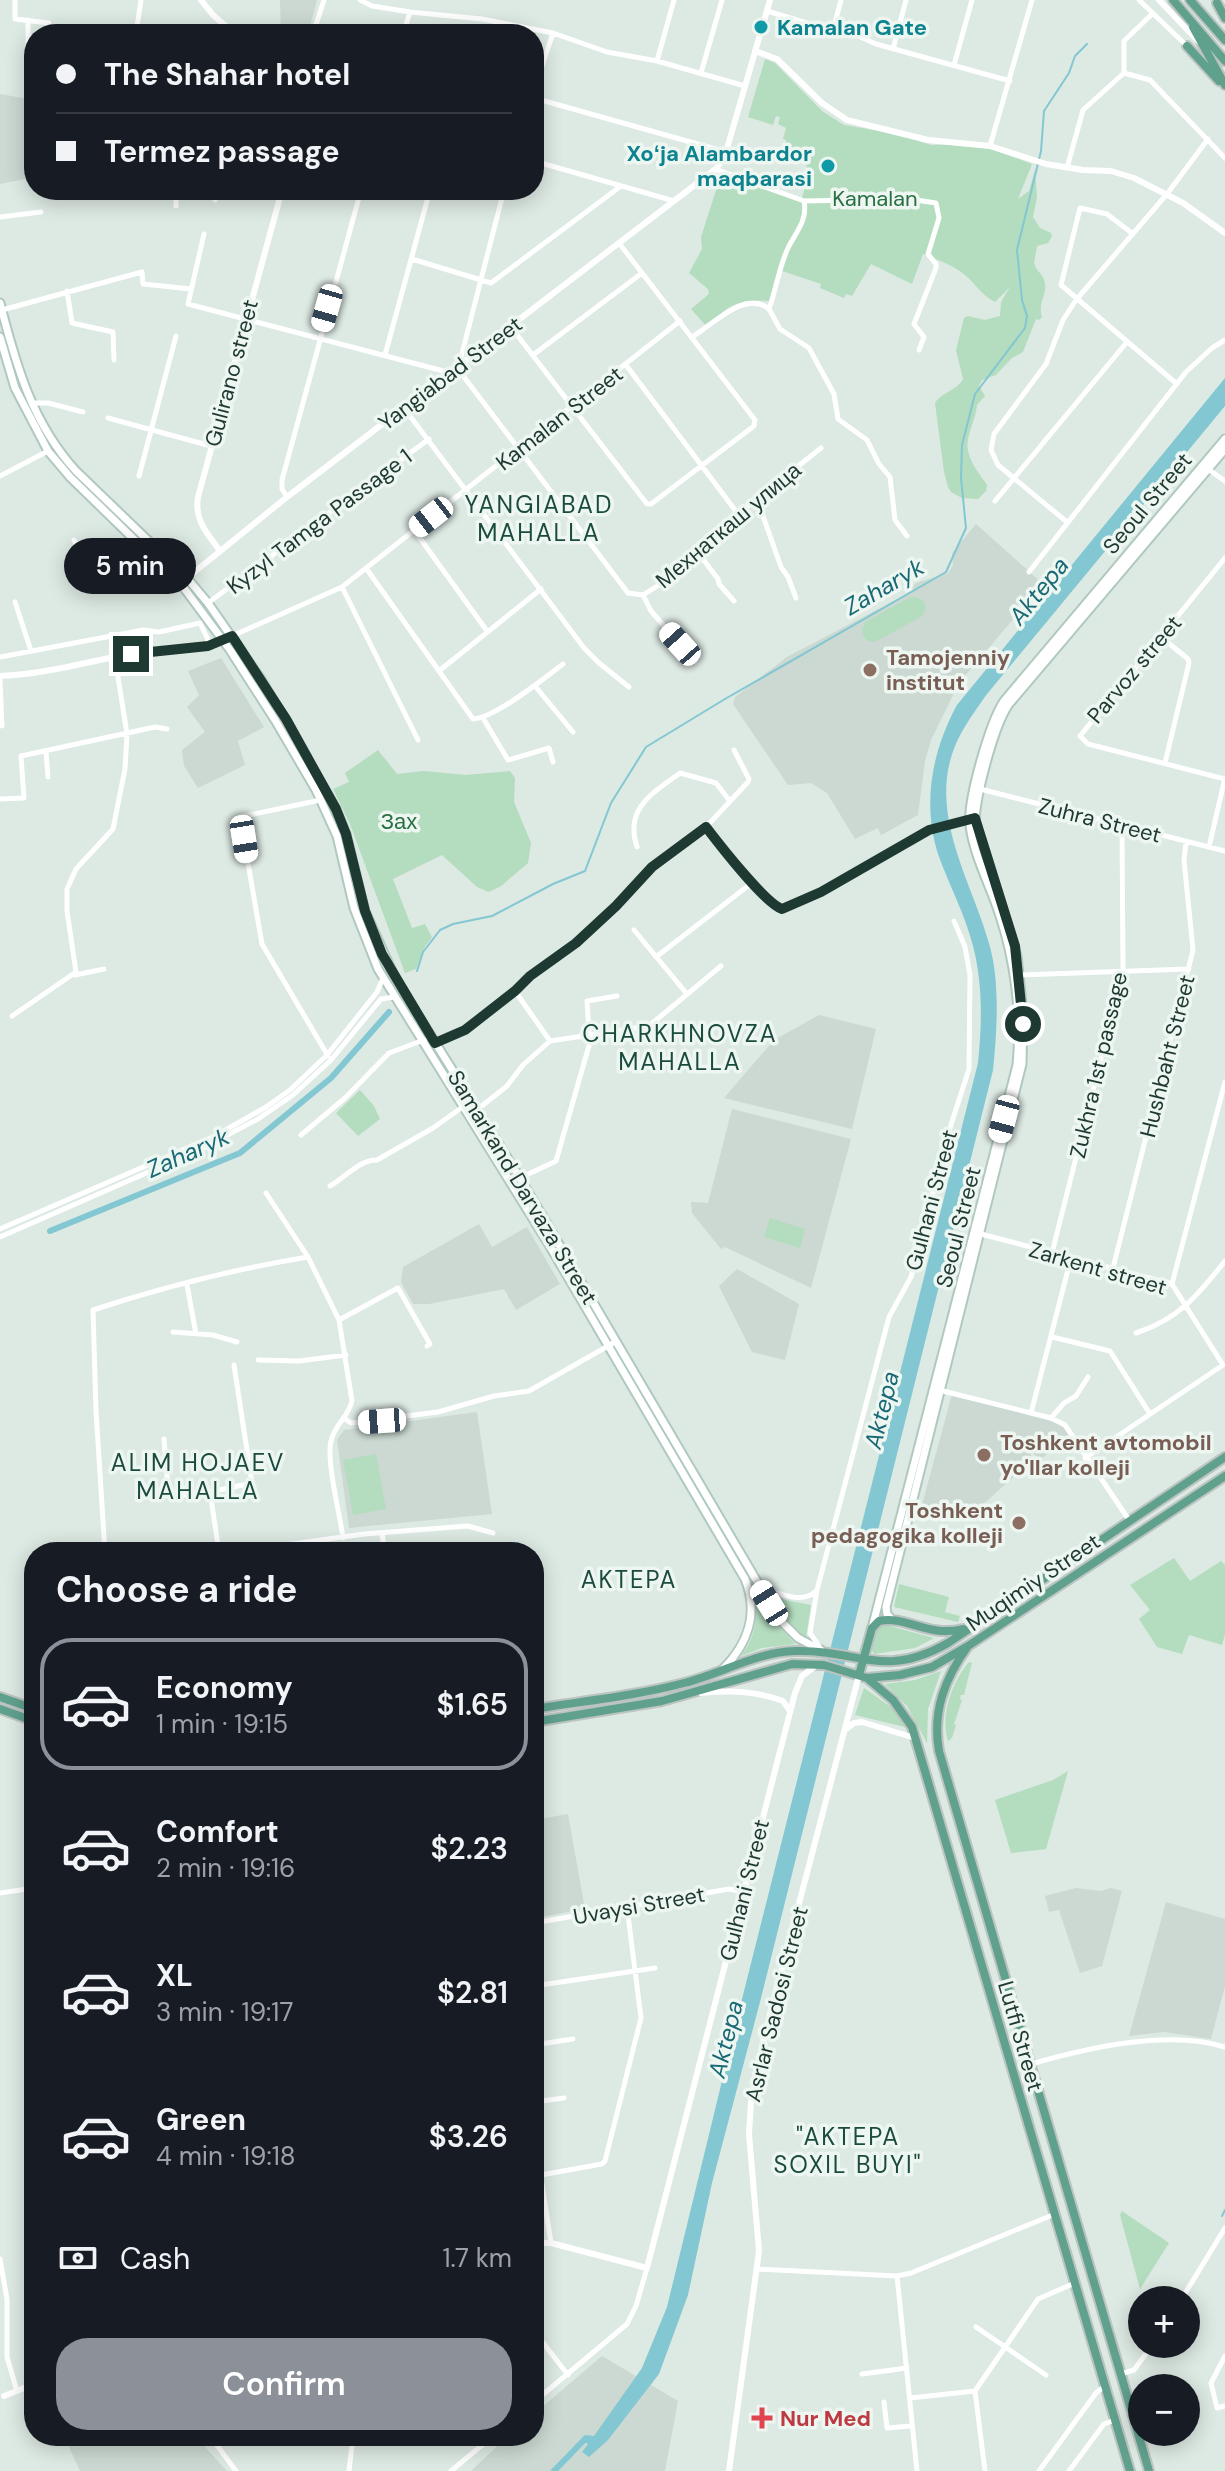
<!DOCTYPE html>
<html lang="en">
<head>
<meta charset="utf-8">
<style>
  :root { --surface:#171b24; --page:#242831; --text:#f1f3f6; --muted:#9ea1a6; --line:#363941; --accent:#8c9099 }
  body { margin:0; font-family:"DM Sans",sans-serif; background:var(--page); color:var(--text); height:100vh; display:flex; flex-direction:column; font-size:30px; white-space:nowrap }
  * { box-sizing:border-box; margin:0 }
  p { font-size:26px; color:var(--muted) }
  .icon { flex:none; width:44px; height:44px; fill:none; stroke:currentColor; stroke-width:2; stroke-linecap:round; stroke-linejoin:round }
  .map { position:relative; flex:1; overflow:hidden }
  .side { position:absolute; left:24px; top:1542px; width:520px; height:904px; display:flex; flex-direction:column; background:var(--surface); border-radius:32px; box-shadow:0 4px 20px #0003 }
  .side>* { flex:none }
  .top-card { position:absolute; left:24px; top:24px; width:520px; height:176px; border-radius:32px; box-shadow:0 4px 20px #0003; display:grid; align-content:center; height:176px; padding:0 32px; background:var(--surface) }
  .controls { position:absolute; left:1128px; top:2286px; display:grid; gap:16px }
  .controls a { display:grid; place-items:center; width:72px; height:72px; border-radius:50%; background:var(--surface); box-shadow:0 4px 20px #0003; font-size:40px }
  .end { position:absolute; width:36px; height:36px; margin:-18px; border:10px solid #1e3931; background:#fff; box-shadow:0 0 0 4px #fff }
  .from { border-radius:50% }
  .bubble { position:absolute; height:56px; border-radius:28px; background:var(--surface); box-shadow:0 4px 20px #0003; font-size:26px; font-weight:600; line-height:56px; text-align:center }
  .car { position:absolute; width:24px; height:48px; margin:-24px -12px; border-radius:10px; box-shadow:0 0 6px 2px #0007; background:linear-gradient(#fff 24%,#345 0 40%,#fff 0 76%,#345 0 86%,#fff 0) }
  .top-card b { display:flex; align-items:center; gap:28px; height:76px; font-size:30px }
  .top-card b+b { border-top:2px solid var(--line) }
  .top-card i { width:20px; height:20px; background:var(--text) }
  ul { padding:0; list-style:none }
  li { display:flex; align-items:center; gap:24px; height:132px; margin:0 16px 12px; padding:0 16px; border:4px solid transparent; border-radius:32px }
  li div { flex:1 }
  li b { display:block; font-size:30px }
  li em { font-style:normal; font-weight:600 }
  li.active { border-color:var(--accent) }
  li>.icon { width:72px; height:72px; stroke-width:1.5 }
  h2 { padding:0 32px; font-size:36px; line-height:96px }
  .pay { display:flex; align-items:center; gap:20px; height:88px; padding:0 32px; font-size:30px }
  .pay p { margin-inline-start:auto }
  .cta { display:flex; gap:16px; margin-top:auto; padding:16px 32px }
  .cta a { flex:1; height:92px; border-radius:32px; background:var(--accent); color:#fff; font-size:32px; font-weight:600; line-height:92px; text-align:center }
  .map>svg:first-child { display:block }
</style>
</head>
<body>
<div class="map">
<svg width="1225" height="2471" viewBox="0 0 1225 2471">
  <rect width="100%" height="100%" fill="#dde9e3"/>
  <!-- built -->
  <path fill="#cbd9d2" d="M280,0H317L308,34H281Z
    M0,94L34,100V177L0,184Z
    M976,524L1043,584L959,683L931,740L925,761L918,815L881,835L878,828L855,839L827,793L811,783L788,785L733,704L735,697L787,657L905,595L916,583L948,573L953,566L952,553Z
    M221,658L264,727L238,741L245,765L198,788L184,766L182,750L205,732L187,707L199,695L188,671Z
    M819,1015L876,1029L852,1129L724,1098L774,1040Z
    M732,1109L851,1139L811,1288L725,1247L721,1249L692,1213L691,1202L708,1203Z
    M479,1224L492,1247L527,1227L560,1284L516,1310L504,1289L429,1304H413L401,1282L403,1267Z
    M737,1269L799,1304L785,1360L752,1352L719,1286Z
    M952,1394L1061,1424L1069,1435L1040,1460L1031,1451V1461L978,1509L965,1506L962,1518L922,1505Z
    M477,1412L492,1514L349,1528L337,1440L344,1430Z
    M568,1814L585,1909L535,1918L534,1820Z
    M1076,1888L1101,1891L1111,1888L1122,1891L1102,1966L1080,1973L1059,1910L1049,1912L1045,1896Z
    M1166,1902L1225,1919V1986L1211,2039L1164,2032L1129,2036Z
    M602,2356L678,2401L665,2471H471L508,2436H534V2414Z
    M64,2436H195L227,2471H80Z"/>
  <!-- green -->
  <path fill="#b4dcbe" d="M765,59L775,63L822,111L844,125L897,134L931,145L964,144L994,150L1032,164L1018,199L1029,191L1035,170L1037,197L1033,217L1040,228L1051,233L1052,236L1048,243L1037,246L1034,263C1036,271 1042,273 1044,280C1049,294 1037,301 1042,317L1039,320L1036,319L1023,352L1012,358L996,375L982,380L979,386L985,396L977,405C976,419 965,437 968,451C971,464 980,475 987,485L986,491L978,499L962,498L951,492L948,487L944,472L935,403C942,392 958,390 963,379L956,350L964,318L968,316L985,320L1000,316L1001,302L1010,287L995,302C981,295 976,284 965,275C953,265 938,260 923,254L912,284L871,264L852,296L846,294L844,298L820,288L821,284L779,270L769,301C739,300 728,303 708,328L691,309L709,294L708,289L689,273L702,249L701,237L719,181L728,184L731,177L801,201L809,174L802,152L784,147L786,140L783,139L786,128L778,124L780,117L776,116L773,125L748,117Z
    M911,597C923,596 930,606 922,616L877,641C868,643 863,639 862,630L865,622Z
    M378,750L397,774L424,771L466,775L510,771L515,778L514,802L531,843L528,863L501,886L489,892L477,887L442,855L393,879L412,928L425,924L432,937L424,948L416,969L405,973L350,824L333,789L349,782L345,773Z
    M360,1090L374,1106L380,1119L358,1136L336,1113Z
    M770,1218L805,1229L800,1248L764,1237Z
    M376,1454L386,1509L353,1515L343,1460Z
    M1174,1558L1190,1581L1221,1561L1225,1565V1634L1222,1645L1189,1635L1182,1654L1157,1647L1139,1619L1150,1610L1130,1585Z
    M899,1584L949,1597L945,1612L960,1616L958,1622L894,1607Z
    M752,1585L773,1620L795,1644L762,1648L741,1656C758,1635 759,1610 752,1585Z
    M771,1597L811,1605L806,1638L786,1620Z
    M880,1625L882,1624L934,1638L915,1648L874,1654L871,1649L876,1628Z
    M969,1662L972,1663L964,1695H961L960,1699L962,1700L954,1724L956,1725L952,1738L948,1741C940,1715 952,1682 969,1662Z
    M941,1671L928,1709L927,1743L907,1706L885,1684L915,1680Z
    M864,1688L891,1707L905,1727L855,1715Z
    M1068,1771L1046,1849L1011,1853L995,1800L1053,1780Z
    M1122,2211L1169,2243L1140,2289L1120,2215Z"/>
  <!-- water -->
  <path fill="#82c7d1" d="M1225,378V406L987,694C975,711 963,727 955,746C927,815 973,883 990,947C1000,984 997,1032 993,1070L760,2002L712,2183L688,2295L659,2374L608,2440L589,2457L582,2452L588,2444L585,2442L583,2445L579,2442L585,2435L594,2436L642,2368L667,2307L741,2003L978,1063C982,1025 983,984 973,946C965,914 949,885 938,854C922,803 932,751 957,705Z"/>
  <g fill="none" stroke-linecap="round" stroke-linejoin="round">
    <!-- stream -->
    <path stroke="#82c7d1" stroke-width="2" d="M417,971L423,952L440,930L453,924L492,916L553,884L585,871L611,803L646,747L725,699L946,572L966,528L961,478L962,445L975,394L1025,328L1027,316L1022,300L1017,250L1041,151L1044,111L1069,73L1075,56L1087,44
      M1222,2216L1225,2210"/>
    <!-- canal -->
    <path stroke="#82c7d1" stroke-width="6" d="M50,1231L240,1153L331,1078L389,1012
      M554,2471L585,2439"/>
    <!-- secondary casing -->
    <g stroke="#b0c9bf" stroke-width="11">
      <path id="secondary" d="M0,303C16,365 32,423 76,471L187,578L208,603L262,681L336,809L346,834L365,911L396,980L520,1178L779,1619L798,1638L821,1650
        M0,337L15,388L48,451L70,477L184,588L230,650L275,720L316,790L337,836L354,908L378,969L548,1243L745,1579C759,1613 748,1644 723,1669
        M892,1620L887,1614L886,1607L1022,1064L1023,1014L1017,956L975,821C976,795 994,725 1009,704L1225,449
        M872,1628L1017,1065C1022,1015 1015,960 999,913C990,885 973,854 970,825C967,800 990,722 1004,701L1225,439"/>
    </g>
    <!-- primary casing -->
    <g stroke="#bcc4c1" stroke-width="12">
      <path id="primary" d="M1173,0L1225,61
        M1190,0L1225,40
        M1217,3L1225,18
        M1193,27L1225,85
        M1187,46L1219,81
        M968,1646C945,1678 932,1711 939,1751L1149,2471
        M859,1675L872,1628L879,1621C906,1615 928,1638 963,1629
        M867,1678L893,1700L912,1727L1130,2471
        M0,1697L34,1709
        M0,1709L34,1721
        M534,1709C584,1701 635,1696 684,1683C721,1674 756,1652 795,1651C858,1649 883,1680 948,1643L1225,1457
        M534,1722L662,1701L792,1664L824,1665L867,1678L900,1675L932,1667L968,1646L1225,1476"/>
    </g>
    <!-- minor -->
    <path stroke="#fff" stroke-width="5" d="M15,0V19L49,23
      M360,0L372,6L410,12L482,19L553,33L607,52L657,61L745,86
      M1139,0L1187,46
      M767,11L810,24L841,28L876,44L1010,81
      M28,20V78
      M834,26L841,0
      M136,34L141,0
      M313,34L324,0
      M403,34L410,12
      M893,49L906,0
      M657,61L674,0
      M954,65L972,0
      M701,73L722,0
      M1124,73L1150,80L1225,158
      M534,90L553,33
      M534,98L726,152
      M990,146L1032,0
      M534,161L674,201
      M1067,168L1083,110L1124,73V41L1152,14
      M715,169L804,201C808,220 796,232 788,248C779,267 776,290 769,309L780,329L809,348L834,394L838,419L867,440L879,464L890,477L895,520L907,536
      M401,190L428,197
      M504,190L458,369L628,593L643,595L667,580L701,543L821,448
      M215,200L217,190
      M804,201L909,199L936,203L939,218L928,254L936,264V268L914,324L924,337L919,350
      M176,206V190
      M0,217L41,212
      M204,234L188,304L451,373
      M1133,234L1107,214L1080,208L1061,285L1177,384
      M412,259L491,283L621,186
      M67,291L72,323L113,332L114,360
      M2,310L142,272L143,284L191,289
      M511,327L647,504H651L754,426L755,420L619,243
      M692,337C713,325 745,289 769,309
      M385,355L430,190
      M533,355L642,273
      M626,365L738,514
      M33,403H48L83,412
      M404,408L584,648L599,663L629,687
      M108,418L211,446
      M1208,469L1225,481
      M0,476L48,451
      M139,476L176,336
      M287,497L282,489V480L361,190
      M757,499L781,567L788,577L796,598
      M995,501L1127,342
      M1067,522L998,465L991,450L994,434L1046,364L1063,320L1076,300L1167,194L1208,139
      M414,530L487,631
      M74,540L95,584L147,552
      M696,550L718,579L719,584L734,601
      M366,568L473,719C495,718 545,678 563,664
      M1029,572L1186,372L1212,348L1225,340
      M342,587L418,740
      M643,595L651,611L695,661
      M15,602L31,651
      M208,603L429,439
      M232,636L342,587L680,321
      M1161,637L1188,659L1189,663L1165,763
      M0,657L143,630L159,632L200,623L210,644
      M439,671L541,589
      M0,680L2,726
      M535,686L573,732
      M483,718L508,760L549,748L553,762
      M46,752L48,777
      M1225,779L1088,744L1080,736L1225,558
      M980,789L1225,851
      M0,799L24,798L21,756L155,727L167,729
      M316,801L240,817L262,944L328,1056
      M706,827C719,844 766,903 782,909L821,892L929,830L970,819
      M637,847C624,808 653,793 680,773L716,783L729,800
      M1209,847L1225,778
      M634,930L687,994
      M656,957L753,882
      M75,975L104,969
      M1019,975L1189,969
      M515,991L550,1041
      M12,1016L76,972L67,911V889L76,869L113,829L125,769L127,734L115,658
      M589,1033L587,1001L617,996
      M435,1043L465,1030L515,991L530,976L576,943L616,906L652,867L706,827L748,782L749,779L734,750
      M478,1109L507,1086L523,1065L550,1041L649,1026L721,966
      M301,1135L345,1098L389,1053L424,1040
      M520,1178L556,1161L590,1042L580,1036
      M330,1186C346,1177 359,1160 377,1160L433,1128L464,1106
      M266,1193L308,1257L339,1320L352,1401C348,1418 334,1425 331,1441C326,1460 340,1515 343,1538
      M0,1229L215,1136L266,1107L290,1090L327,1055L377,992L383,978
      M981,1234L1172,1284L1223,1365L1085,1458
      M0,1237L199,1150L258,1119L293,1095L331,1060L381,999L394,997
      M1052,1253L1123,971L1122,827
      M1113,1268L1193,950L1184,860L1186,842
      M1172,1284L1225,1082
      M187,1285L196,1334
      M339,1320L398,1288L430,1344L427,1346
      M173,1332L213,1335L237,1342
      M1136,1333C1179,1319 1198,1295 1225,1261
      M1052,1337L1110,1351L1150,1414
      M258,1360L299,1361L346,1355
      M939,1390L1051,1418L1065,1425L1129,1520
      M1031,1413L1071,1258
      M1051,1418L1064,1403L1076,1396L1088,1377
      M345,1419L351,1423L438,1412L494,1396L529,1391L615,1342
      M164,1439L168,1488L173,1496L210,1492L252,1483L234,1365
      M210,1492L219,1552
      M382,1534L385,1552
      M105,1552L96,1411L93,1310C163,1287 235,1269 308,1257
      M234,1552L364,1534L468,1526L493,1533
      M762,1588C779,1593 802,1605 816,1591
      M819,1646L810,1633L817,1590L889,1317L911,1277L949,1131L969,1069L970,975L965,947L954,921
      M0,1893L34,1888
      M534,1923L729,1889L744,1892
      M534,1986L655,1968
      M534,2045L573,2039
      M1031,2064C1087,2048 1168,2029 1225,2047
      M534,2102L564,2098
      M534,2133L551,2243
      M541,2175L602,2164L605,2161L641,2018L627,1907
      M0,2259L7,2299V2357L17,2391
      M756,2269L897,2276L911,2273L1055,2214
      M897,2276L917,2471
      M1181,2300L1225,2228
      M976,2327L1046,2375
      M534,2331L568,2375
      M1225,2356L1211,2383L1217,2408L1225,2406
      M862,2374L907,2368
      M1120,2374L1134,2370L1153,2344
      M910,2398L975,2391
      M534,2402L627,2324L636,2306L647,2268
      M884,2402L887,2428L911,2426
      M210,2436L236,2471
      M349,2471L353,2436
      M451,2471L493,2436
      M985,2471L975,2391L1038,2299L1075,2283
      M1039,2471L1096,2393L1105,2386
      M1069,2471L1104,2424L1115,2420"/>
    <!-- tertiary -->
    <path stroke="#fff" stroke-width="6" d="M201,0L213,15L235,34
      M1159,0L1198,41
      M755,51L777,59L822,103L847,120L928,140L990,146L1046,164L1083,170L1111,171L1134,178L1183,203L1225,233
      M220,551C207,533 194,520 198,497L282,190
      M187,578L287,497L717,168L726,152L770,0
      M0,676C50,674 96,659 146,651C173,646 199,650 224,639
      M701,1693C731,1690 755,1691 783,1701L790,1711
      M846,1729L854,1723L862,1722L915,1738
      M534,2243H551L647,2268L795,1693L802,1676L814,1667
      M4,2396L34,2384
      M729,2471L759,2251L749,2134L751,2102L765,2033L859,1675"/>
    <!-- secondary -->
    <use href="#secondary" stroke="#fff" stroke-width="7"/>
    <!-- primary -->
    <use href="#primary" stroke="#60a18e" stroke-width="8"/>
  </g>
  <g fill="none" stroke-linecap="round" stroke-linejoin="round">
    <!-- route -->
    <path stroke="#1e3931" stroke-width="10" d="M131,654L208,646L232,636L286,719L336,809L346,834L365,911L382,954L435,1043L465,1030L515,991L530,976L576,943L616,906L652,867L706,827C719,844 765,903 782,909L821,892L929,830L975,818L1015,946L1023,1024"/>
  </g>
  <!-- markers -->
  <g fill="#0f9aa8" stroke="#edf6f1" stroke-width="3">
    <circle cx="761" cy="27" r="8"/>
    <circle cx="828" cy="166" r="8"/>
  </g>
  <g fill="#8d6e63" stroke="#edf6f1" stroke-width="3">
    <circle cx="870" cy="670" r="8"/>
    <circle cx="984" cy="1455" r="8"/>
    <circle cx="1019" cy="1523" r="8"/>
  </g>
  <path fill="#e0444e" stroke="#edf6f1" stroke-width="3" d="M758 2406h8v8h8v8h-8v8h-8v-8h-8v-8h8z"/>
  <g text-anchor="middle" stroke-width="7" stroke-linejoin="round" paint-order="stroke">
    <!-- culture labels -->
    <g font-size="22" font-weight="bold" fill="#0d838f" stroke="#edf6f1" text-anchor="start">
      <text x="777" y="35">Kamalan Gate</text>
      <text x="812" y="161" text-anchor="end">Xoʻja Alambardor<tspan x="812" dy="25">maqbarasi</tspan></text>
    </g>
    <!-- park labels -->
    <g font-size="22" fill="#287042" stroke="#edf6f1">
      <text x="875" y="206">Kamalan</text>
      <text x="399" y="829">Зах</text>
    </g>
    <!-- street labels -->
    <g font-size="22" fill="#1e3931" stroke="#edf6f1">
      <text transform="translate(231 373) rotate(-75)" y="8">Gulirano street</text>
      <text transform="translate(450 373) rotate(-37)" y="8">Yangiabad Street</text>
      <text transform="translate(559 418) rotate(-38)" y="8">Kamalan Street</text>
      <text transform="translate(1147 503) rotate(-50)" y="8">Seoul Street</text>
      <text transform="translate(319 521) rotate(-37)" y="8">Kyzyl Tamga Passage 1</text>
      <text transform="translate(728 525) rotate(-40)" y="8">Мехнаткаш улица</text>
      <text transform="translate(1134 669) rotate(-50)" y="8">Parvoz street</text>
      <text transform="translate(1100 820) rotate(14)" y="8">Zuhra Street</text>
      <text transform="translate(1167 1056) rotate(-76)" y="8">Hushbaht Street</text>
      <text transform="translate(1098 1065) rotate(-77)" y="8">Zukhra 1st passage</text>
      <text transform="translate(523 1187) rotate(59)" y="8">Samarkand Darvaza Street</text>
      <text transform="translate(931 1200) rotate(-75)" y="8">Gulhani Street</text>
      <text transform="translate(958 1227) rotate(-76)" y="8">Seoul Street</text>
      <text transform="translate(1098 1268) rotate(16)" y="8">Zarkent street</text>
      <text transform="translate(1033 1582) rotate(-34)" y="8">Muqimiy Street</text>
      <text transform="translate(744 1890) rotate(-76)" y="8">Gulhani Street</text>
      <text transform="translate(639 1905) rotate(-10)" y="8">Uvaysi Street</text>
      <text transform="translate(776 2004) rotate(-76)" y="8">Asrlar Sadosi Street</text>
      <text transform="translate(1021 2036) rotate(74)" y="8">Lutfi Street</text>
    </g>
    <!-- education labels -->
    <g font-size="22" font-weight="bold" fill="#785e54" stroke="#edf6f1" text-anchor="start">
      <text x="886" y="665">Tamojenniy<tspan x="886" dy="25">institut</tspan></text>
      <text x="1000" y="1450">Toshkent avtomobil<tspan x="1000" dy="25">yo'llar kolleji</tspan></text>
      <text x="1003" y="1518" text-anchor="end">Toshkent<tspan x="1003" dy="25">pedagogika kolleji</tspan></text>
    </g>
    <!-- health labels -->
    <g font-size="22" font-weight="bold" fill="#be3a42" stroke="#edf6f1" text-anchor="start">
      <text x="780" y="2426">Nur Med</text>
    </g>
    <!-- neighbourhood labels -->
    <g font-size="24" letter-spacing="2" fill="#1a4b3e" stroke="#edf6f1">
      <text x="539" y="513">YANGIABAD<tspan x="539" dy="28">MAHALLA</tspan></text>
      <text x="680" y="1042">CHARKHNOVZA<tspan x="680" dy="28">MAHALLA</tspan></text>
      <text x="198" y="1471">ALIM HOJAEV<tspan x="198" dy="28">MAHALLA</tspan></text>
      <text x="629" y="1588">AKTEPA</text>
      <text x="848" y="2145">"AKTEPA<tspan x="848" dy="28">SOXIL BUYI"</tspan></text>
    </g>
    <!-- water labels -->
    <g font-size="24" font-style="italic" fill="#186975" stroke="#edf6f1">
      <text transform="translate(884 587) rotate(-30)" y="8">Zaharyk</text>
      <text transform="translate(1039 591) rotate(-51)" y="8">Aktepa</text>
      <text transform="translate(188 1153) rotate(-24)" y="8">Zaharyk</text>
      <text transform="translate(882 1410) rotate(-76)" y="8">Aktepa</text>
      <text transform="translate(726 2039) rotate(-76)" y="8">Aktepa</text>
    </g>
  </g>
</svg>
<div class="controls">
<a>+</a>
<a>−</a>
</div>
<i class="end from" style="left:1023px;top:1024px"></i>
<i class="end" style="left:131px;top:654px"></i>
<div class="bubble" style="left:64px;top:538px;width:132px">5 min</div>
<i class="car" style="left:327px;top:308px;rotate:196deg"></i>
<i class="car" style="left:431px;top:517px;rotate:232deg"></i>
<i class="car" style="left:680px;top:644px;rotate:318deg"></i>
<i class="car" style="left:244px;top:839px;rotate:171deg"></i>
<i class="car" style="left:1004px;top:1119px;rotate:195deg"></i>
<i class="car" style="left:382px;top:1421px;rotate:266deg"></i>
<i class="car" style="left:769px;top:1603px;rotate:328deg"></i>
<div class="top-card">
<b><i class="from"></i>The Shahar hotel</b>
<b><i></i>Termez passage</b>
</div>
<section class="side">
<h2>Choose a ride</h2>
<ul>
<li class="active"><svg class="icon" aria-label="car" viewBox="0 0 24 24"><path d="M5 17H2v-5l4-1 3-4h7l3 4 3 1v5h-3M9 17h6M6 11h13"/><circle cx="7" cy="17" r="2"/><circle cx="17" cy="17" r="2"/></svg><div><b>Economy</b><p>1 min · 19:15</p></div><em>$1.65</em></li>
<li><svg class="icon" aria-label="car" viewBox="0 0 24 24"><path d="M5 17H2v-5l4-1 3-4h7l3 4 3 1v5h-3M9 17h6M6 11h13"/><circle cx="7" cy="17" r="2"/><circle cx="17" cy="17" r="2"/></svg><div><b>Comfort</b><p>2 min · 19:16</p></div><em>$2.23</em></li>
<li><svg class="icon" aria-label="car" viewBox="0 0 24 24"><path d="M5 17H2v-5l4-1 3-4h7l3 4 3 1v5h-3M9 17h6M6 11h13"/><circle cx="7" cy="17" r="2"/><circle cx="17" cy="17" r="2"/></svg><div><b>XL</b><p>3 min · 19:17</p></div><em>$2.81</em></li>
<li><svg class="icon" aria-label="car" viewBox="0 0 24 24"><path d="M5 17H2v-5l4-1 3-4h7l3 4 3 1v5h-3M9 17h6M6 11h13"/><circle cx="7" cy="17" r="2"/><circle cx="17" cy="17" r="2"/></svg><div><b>Green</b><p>4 min · 19:18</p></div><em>$3.26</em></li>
</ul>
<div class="pay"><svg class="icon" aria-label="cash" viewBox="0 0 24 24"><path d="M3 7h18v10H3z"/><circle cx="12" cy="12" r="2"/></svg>Cash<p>1.7 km</p></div>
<div class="cta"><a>Confirm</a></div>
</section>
</div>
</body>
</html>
